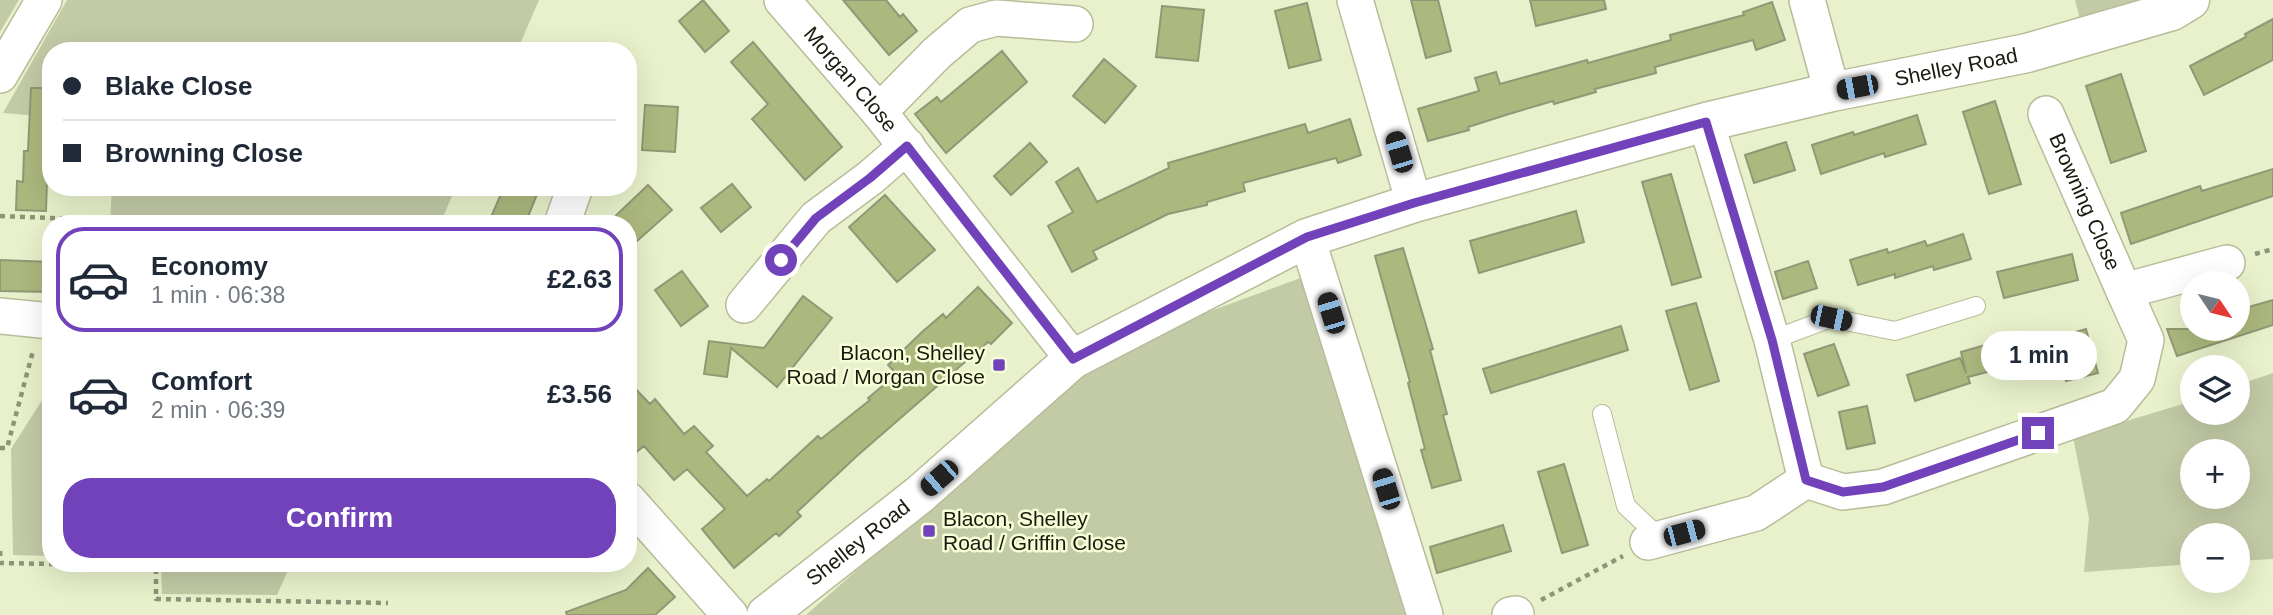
<!DOCTYPE html>
<html lang="en">
<head>
<meta charset="utf-8">
<style>
  :root { --surface:#fff; --page:#f6f6f7; --text:#1f2937; --muted:#747a83; --line:#e0e1e3; --accent:#7142ba }
  body { margin:0; font-family:Helvetica,sans-serif; background:var(--page); color:var(--text); height:100vh; display:flex; flex-direction:column; font-size:26px; white-space:nowrap }
  * { box-sizing:border-box; margin:0 }
  p { font-size:23px; color:var(--muted) }
  .icon { flex:none; width:38px; height:38px; fill:none; stroke:currentColor; stroke-width:2; stroke-linecap:round; stroke-linejoin:round }
  .map { position:relative; flex:1; overflow:hidden }
  .panel { position:absolute; left:42px; top:215px; width:595px; height:357px; display:flex; flex-direction:column; background:var(--surface); border-radius:28px; box-shadow:0 7px 28px #0002 }
  .panel>* { flex:none }
  .guide { position:absolute; left:42px; top:42px; width:595px; height:154px; border-radius:28px; box-shadow:0 7px 28px #0002; display:grid; align-content:center; height:154px; padding:0 21px; background:var(--surface) }
  .needle { width:46px; rotate:125deg }
  .fabs { position:absolute; left:2180px; top:271px; display:grid; gap:14px }
  .fabs a { display:grid; place-items:center; width:70px; height:70px; border-radius:50%; background:var(--surface); box-shadow:0 7px 28px #0002; font-size:35px }
  .end { position:absolute; width:32px; height:32px; margin:-16px; border:9px solid #7142ba; background:#fff; box-shadow:0 0 0 4px #fff }
  .from { border-radius:50% }
  .bubble { position:absolute; height:49px; border-radius:24px; background:var(--surface); box-shadow:0 7px 28px #0002; font-size:23px; font-weight:600; line-height:49px; text-align:center }
  .car { position:absolute; width:21px; height:42px; margin:-21px -10px; border-radius:9px; box-shadow:0 0 5px 2px #0007; background:linear-gradient(#222 24%,#8ab4d8 0 40%,#222 0 76%,#8ab4d8 0 86%,#222 0) }
  .guide b { display:flex; align-items:center; gap:24px; height:66px; font-size:26px }
  .guide b+b { border-top:2px solid var(--line) }
  .guide i { width:18px; height:18px; background:var(--text) }
  ul { padding:12px 0 0; list-style:none }
  li { display:flex; align-items:center; gap:21px; height:105px; margin:0 14px 10px; padding:0 7px; border:4px solid transparent; border-radius:28px }
  li div { flex:1 }
  li b { display:block; font-size:26px }
  li em { font-style:normal; font-weight:600 }
  li.active { border-color:var(--accent) }
  li>.icon { width:63px; height:63px; stroke-width:1.5 }
  .cta { display:flex; gap:14px; margin-top:auto; padding:14px 21px }
  .cta a { flex:1; height:80px; border-radius:28px; background:var(--accent); color:#fff; font-size:28px; font-weight:600; line-height:80px; text-align:center }
  .map>svg:first-child { display:block }
</style>
</head>
<body>
<div class="map">
<svg width="2273" height="615" viewBox="0 0 2273 615">
  <rect width="100%" height="100%" fill="#e8f1cb"/>
  <!-- green -->
  <path fill="#c2caa6" fill-rule="evenodd" d="M0,0H19L0,32Z
    M67,0H539L517,51H51V117L3,113Z
    M2075,0H2152L2081,23Z
    M112,187H456L440,224H110Z
    M1306,276L1415,615H806L1081,372L1197,316Z
    M2273,373V559L2238,561V536H2193V564L2084,572L2089,518L2073,437L2193,401V413H2238V385ZM2193,452H2238V497H2193Z
    M51,386V556L13,555L11,449Z
    M161,564H291L277,595L162,594Z"/>
  <!-- building -->
  <path fill="#acb87e" stroke="#919875" stroke-width="2" d="M703,0L729,31L705,52L679,21Z
    M843,0H886L900,17L903,14L917,31L889,55Z
    M1411,0H1438L1451,51L1426,58Z
    M1530,0H1604L1606,9L1536,26Z
    M1772,2L1785,40L1756,50L1753,40L1655,67L1656,73L1595,89L1596,92L1554,104L1553,101L1509,114L1468,127L1469,130L1428,141L1418,109L1479,91L1475,78L1496,72L1500,84L1587,60L1588,63L1671,40L1670,35L1744,15L1743,12Z
    M1307,3L1321,60L1289,68L1275,11Z
    M1162,6L1204,10L1198,61L1156,57Z
    M2273,19V60L2204,95L2190,66L2246,37L2245,34Z
    M753,42L842,147L805,180L752,119L768,104L731,62Z
    M1002,51L1027,82L946,153L915,114L937,97L941,102Z
    M1104,59L1136,86L1105,123L1073,96Z
    M2121,74L2146,151L2111,163L2086,86Z
    M31,88H51V183L47,182L46,211L16,210L17,181L23,182L24,151H28Z
    M1995,101L2021,184L1989,194L1963,112Z
    M645,105L678,107L675,152L642,150Z
    M1917,115L1926,144L1885,157L1884,153L1821,174L1812,145L1853,132L1854,135Z
    M1350,119L1361,155L1338,163L1336,158L1243,183L1245,191L1207,202V205L1168,214L1093,251L1097,259L1072,272L1048,226L1073,212L1056,182L1078,168L1097,202L1169,168L1168,163L1305,124L1308,133Z
    M1786,142L1795,170L1754,183L1745,155Z
    M1030,143L1047,162L1011,195L994,176Z
    M2273,169V196L2131,244L2121,213L2200,186L2202,191Z
    M1671,174L1701,277L1672,285L1642,182Z
    M732,184L751,207L721,232L701,208Z
    M648,185L672,210L628,249V224H607Z
    M504,187H540L525,224H488Z
    M885,195L935,250L897,282L849,227Z
    M1576,211L1584,242L1479,273L1470,241Z
    M1963,234L1971,259L1934,270L1933,266L1895,278V274L1858,285L1850,260L1887,249L1888,253L1925,241L1927,246Z
    M1403,248L1433,349L1430,350L1447,414L1443,415L1461,480L1432,488L1421,450L1425,449L1408,383L1410,382L1375,256Z
    M2072,254L2078,280L2004,298L1997,272Z
    M0,260L51,262V292L0,291Z
    M1808,261L1817,288L1783,299L1775,272Z
    M682,271L708,306L681,326L655,290Z
    M978,287L1012,323L991,344L988,342L858,455L797,512L801,516L779,536L776,533L734,568L702,529L725,509L687,469L674,480L644,446L628,459V381L650,404L655,399L684,434L694,426L713,446L706,452L747,496L767,479L769,481L818,436L821,439L870,400L868,398L897,374L888,365L922,332L943,314L946,318Z
    M803,296L832,318L777,387L731,348L727,377L704,374L709,341L764,348Z
    M2273,300V325L2177,356L2167,329H2238V310Z
    M1696,303L1719,381L1690,390L1666,311Z
    M1621,326L1628,350L1491,393L1483,369Z
    M2086,329L2098,373L2066,381L2055,338Z
    M1999,341L2007,367L1968,377L1970,383L1915,401L1907,375L1960,358L1966,373L1961,352Z
    M1834,344L1849,385L1818,396L1804,354Z
    M1867,406L1875,443L1847,449L1839,412Z
    M1564,464L1588,545L1562,553L1538,472Z
    M1503,525L1511,551L1437,573L1430,547Z
    M648,568L675,597L655,615H567L566,612L626,590Z"/>
  <g fill="none" stroke-linecap="round" stroke-linejoin="round">
    <!-- lane casing -->
    <g stroke="#b5bd99" stroke-width="20">
      <path id="lane" d="M1772,340L1831,318L1895,331L1976,306
        M1602,414L1626,506L1661,539"/>
    </g>
    <!-- street casing -->
    <g stroke="#b5bd99" stroke-width="38">
      <g id="street">
        <path id="s1" d="M782,0L879,112L1073,359"/>
        <path d="M1355,0L1414,203"/>
        <path d="M1807,0L1832,92"/>
        <path d="M0,75L44,0"/>
        <path d="M879,112L937,53L970,25L996,18L1075,24"/>
        <path id="s2" d="M2046,114L2124,291L2227,263"/>
        <path d="M1706,122L1772,340L1806,480"/>
        <path d="M562,224L575,187"/>
        <path d="M1307,238L1425,615"/>
        <path d="M744,305L816,218L870,178L907,146"/>
        <path d="M0,316L51,321"/>
        <path d="M628,500L730,615"/>
        <path d="M1648,542L1756,513L1806,480L1843,492L1883,487L2115,406L2137,379L2146,340L2124,291"/>
        <path d="M1510,615L1516,614"/>
      </g>
    </g>
    <!-- secondary casing -->
    <g stroke="#b5bd99" stroke-width="41">
      <g id="secondary">
        <path id="s3" d="M766,615L919,495L1073,359L1307,238L1414,203L1706,122L1832,92L2027,53L2172,11L2190,0"/>
      </g>
    </g>
    <!-- path -->
    <path stroke="#8d9478" stroke-width="4.5" stroke-dasharray="5 5" stroke-linecap="butt" d="M0,216L102,220
      M2255,254L2273,249
      M0,448H7L33,351
      M0,551L1,563L156,566V599L388,603
      M1541,600L1623,556"/>
    <!-- lane -->
    <use href="#lane" stroke="#fff" stroke-width="18"/>
    <!-- street -->
    <use href="#street" stroke="#fff" stroke-width="35"/>
    <!-- secondary -->
    <use href="#secondary" stroke="#fff" stroke-width="38"/>
  </g>
  <g fill="none" stroke-linecap="round" stroke-linejoin="round">
    <!-- route -->
    <path stroke="#7142ba" stroke-width="9" d="M781,260L816,218L870,178L907,146L1073,359L1307,237L1414,203L1706,122L1772,340L1806,480L1843,492L1883,487L2038,433"/>
  </g>
  <!-- markers -->
  <g fill="#7142ba" stroke="#f6fed8" stroke-width="2.5">
    <rect x="992" y="358" width="14" height="14" rx="3.5"/>
    <rect x="922" y="524" width="14" height="14" rx="3.5"/>
  </g>
  <g text-anchor="middle" stroke-width="5" stroke-linejoin="round" paint-order="stroke">
    <!-- street labels -->
    <g font-size="21" fill="#181b0d" stroke="#f6fed8">
      <text dy="7" stroke="none"><textPath href="#s3" startOffset="1335">Shelley Road</textPath></text>
      <text dy="7" stroke="none"><textPath href="#s1" startOffset="105">Morgan Close</textPath></text>
      <text dy="7" stroke="none"><textPath href="#s2" startOffset="96">Browning Close</textPath></text>
      <text dy="7" stroke="none"><textPath href="#s3" startOffset="117">Shelley Road</textPath></text>
    </g>
    <!-- poi labels -->
    <g font-size="21" fill="#181b0d" stroke="#f6fed8" text-anchor="end">
      <text x="985" y="360">Blacon, Shelley<tspan x="985" dy="24">Road / Morgan Close</tspan></text>
      <text x="943" y="526" text-anchor="start">Blacon, Shelley<tspan x="943" dy="24">Road / Griffin Close</tspan></text>
    </g>
  </g>
</svg>
<div class="fabs">
<a><svg class="needle" viewBox="-14 -14 28 28"><path d="M0-13l5 13h-10z" fill="#e53935"/><path d="M0 13l5-13h-10z" fill="#747a83"/></svg></a>
<a><svg class="icon" aria-label="layers" viewBox="0 0 24 24"><path d="M12 4l9 5-9 5-9-5zM3 14l9 5 9-5"/></svg></a>
<a>+</a>
<a>−</a>
</div>
<i class="end from" style="left:781px;top:260px"></i>
<i class="end" style="left:2038px;top:433px"></i>
<div class="bubble" style="left:1981px;top:331px;width:116px">1 min</div>
<i class="car" style="left:1857px;top:87px;rotate:259deg"></i>
<i class="car" style="left:1399px;top:152px;rotate:343deg"></i>
<i class="car" style="left:1331px;top:313px;rotate:343deg"></i>
<i class="car" style="left:1831px;top:318px;rotate:102deg"></i>
<i class="car" style="left:939px;top:478px;rotate:229deg"></i>
<i class="car" style="left:1386px;top:489px;rotate:343deg"></i>
<i class="car" style="left:1684px;top:533px;rotate:75deg"></i>
<div class="guide">
<b><i class="from"></i>Blake Close</b>
<b><i></i>Browning Close</b>
</div>
<section class="panel">
<ul>
<li class="active"><svg class="icon" aria-label="car" viewBox="0 0 24 24"><path d="M5 17H2v-5l4-1 3-4h7l3 4 3 1v5h-3M9 17h6M6 11h13"/><circle cx="7" cy="17" r="2"/><circle cx="17" cy="17" r="2"/></svg><div><b>Economy</b><p>1 min · 06:38</p></div><em>£2.63</em></li>
<li><svg class="icon" aria-label="car" viewBox="0 0 24 24"><path d="M5 17H2v-5l4-1 3-4h7l3 4 3 1v5h-3M9 17h6M6 11h13"/><circle cx="7" cy="17" r="2"/><circle cx="17" cy="17" r="2"/></svg><div><b>Comfort</b><p>2 min · 06:39</p></div><em>£3.56</em></li>
</ul>
<div class="cta"><a>Confirm</a></div>
</section>
</div>
</body>
</html>
